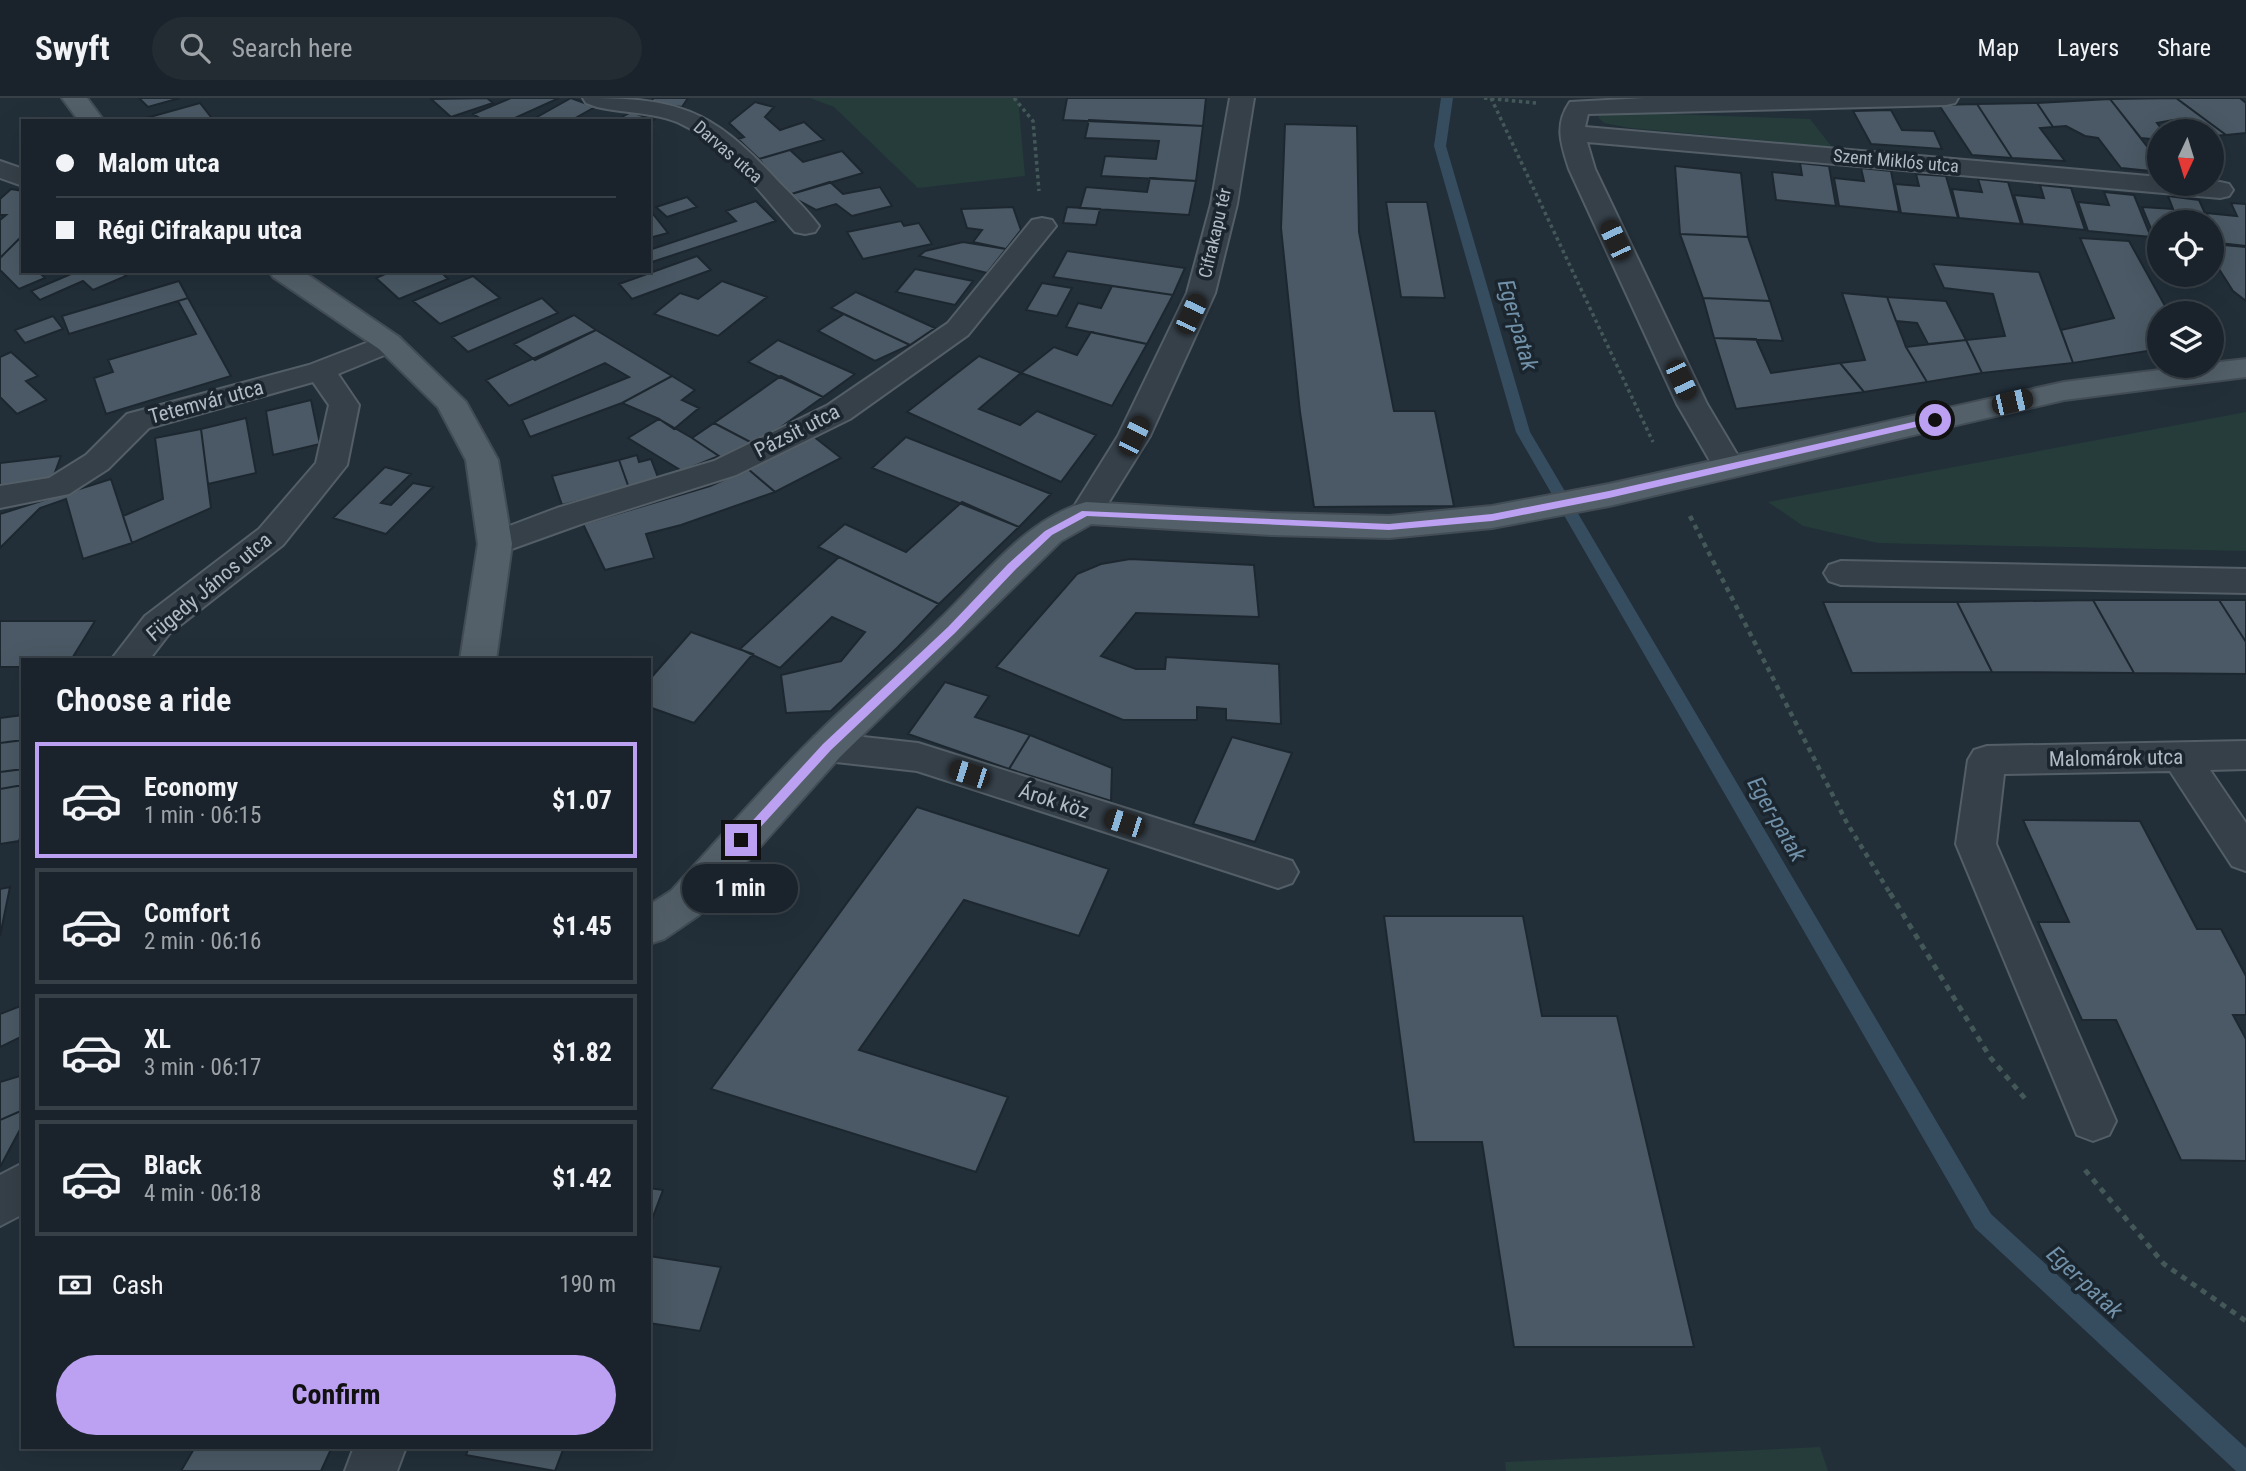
<!DOCTYPE html>
<html lang="en">
<head>
<meta charset="utf-8">
<style>
  :root { --surface:#1a232b; --page:#232b33; --text:#f1f3f6; --muted:#9fa4a9; --line:#384047; --accent:#bca0f2 }
  body { margin:0; font-family:"Roboto Condensed",sans-serif; background:var(--page); color:var(--text); height:100vh; display:flex; flex-direction:column; font-size:26px; white-space:nowrap }
  * { box-sizing:border-box; margin:0 }
  p { font-size:23px; color:var(--muted) }
  .icon { flex:none; width:38px; height:38px; fill:none; stroke:currentColor; stroke-width:2; stroke-linecap:round; stroke-linejoin:round }
  .map { position:relative; flex:1; overflow:hidden }
  .details { position:absolute; left:21px; top:560px; width:630px; height:791px; display:flex; flex-direction:column; background:var(--surface); border-radius:0px; box-shadow:0 7px 28px #0002,0 0 0 2px var(--line) }
  .details>* { flex:none }
  .banner { position:absolute; left:21px; top:21px; width:630px; height:154px; border-radius:0px; box-shadow:0 7px 28px #0002,0 0 0 2px var(--line); display:grid; align-content:center; height:154px; padding:0 35px; background:var(--surface) }
  .needle { width:46px; rotate:184deg }
  .tools { position:absolute; left:2147px; top:21px; display:grid; gap:14px }
  .tools a { display:grid; place-items:center; width:77px; height:77px; border-radius:50%; background:var(--surface); box-shadow:0 7px 28px #0002,0 0 0 2px var(--line); font-size:35px }
  .end { position:absolute; width:32px; height:32px; margin:-16px; border:9px solid #bca0f2; background:#111; box-shadow:0 0 0 4px #111 }
  .from { border-radius:50% }
  .bubble { position:absolute; height:49px; border-radius:24px; background:var(--surface); box-shadow:0 7px 28px #0002,0 0 0 2px var(--line); font-size:23px; font-weight:700; line-height:49px; text-align:center }
  .car { position:absolute; width:21px; height:42px; margin:-21px -10px; border-radius:9px; box-shadow:0 0 5px 2px #0007; background:linear-gradient(#222 24%,#8ab4d8 0 40%,#222 0 76%,#8ab4d8 0 86%,#222 0) }
  .banner b { display:flex; align-items:center; gap:24px; height:66px; font-size:26px }
  .banner b+b { border-top:2px solid var(--line) }
  .banner i { width:18px; height:18px; background:var(--text) }
  ul { padding:0; list-style:none }
  li { display:flex; align-items:center; gap:21px; height:116px; margin:0 14px 10px; padding:0 21px; border:4px solid var(--line); border-radius:0px }
  li div { flex:1 }
  li b { display:block; font-size:26px }
  li em { font-style:normal; font-weight:700 }
  li.current { border-color:var(--accent) }
  li>.icon { width:63px; height:63px; stroke-width:1.5 }
  h2 { padding:0 35px; font-size:32px; line-height:84px }
  .pay { display:flex; align-items:center; gap:18px; height:77px; padding:0 35px; font-size:26px }
  .pay p { margin-inline-start:auto }
  .action { display:flex; gap:14px; margin-top:auto; padding:14px 35px }
  .action a { flex:1; height:80px; border-radius:42px; background:var(--accent); color:#111; font-size:28px; font-weight:700; line-height:80px; text-align:center }
  header { display:flex; align-items:center; gap:42px; box-sizing:border-box; height:98px; padding:0 35px; background:var(--surface); border-bottom:2px solid var(--line) }
  header strong { font-size:33px }
  nav { display:flex; gap:38px; margin-inline-start:auto; font-size:24px }
  .search { width:490px; height:63px; background:var(--page); display:flex; align-items:center; gap:18px; box-sizing:border-box; padding:0 24px; border-radius:38px; color:var(--muted); font-size:26px }
  .map>svg:first-child { display:block }
</style>
</head>
<body>
<header>
<strong>Swyft</strong>
<div class="search"><svg class="icon" aria-label="search" viewBox="0 0 24 24"><circle cx="10" cy="10" r="6"/><path d="M15 15l6 6"/></svg>Search here</div>
<nav><a>Map</a><a>Layers</a><a>Share</a></nav>
</header>
<div class="map">
<svg width="2246" height="1373" viewBox="0 0 2246 1373">
  <rect width="100%" height="100%" fill="#222f39"/>
  <!-- green -->
  <path fill="#253c3a" d="M810,0H1018L1025,78L918,90L834,9Z
    M1615,14L1810,21L1832,49L1630,30L1604,25L1599,20V15Z
    M2246,314V453L1878,445L1803,428L1768,404Z
    M1820,1349L1828,1373H1506L1505,1364Z"/>
  <g fill="none" stroke-linecap="round" stroke-linejoin="round">
    <!-- stream -->
    <path fill="#364d60" fill-rule="evenodd" d="M1441,0H1453L1446,48L1530,334L1991,1116L2246,1350V1373H2236L1975,1130L1516,334L1434,48Z"/>
  </g>
  <!-- building -->
  <path fill="#4a5965" stroke="#1d2730" stroke-width="2" d="M139,0H180L148,9Z
    M487,0L493,5L451,19L431,1Z
    M511,0H559L508,23H485L473,16Z
    M571,0L595,9L570,23H530Z
    M653,0H688L682,9L652,5Z
    M1067,0H1206L1203,28L1063,22Z
    M2176,0L2226,37L2212,38V33H2187L2173,22L2157,25L2163,33H2160V42L2141,40L2110,1Z
    M2176,0H2240L2246,5V35L2226,37Z
    M2110,1L2160,65V74L2121,70L2098,40L2085,38L2066,28L2053,29L2037,5Z
    M755,4L774,9L765,19L780,32L804,24L824,42L759,61L738,41L744,39L729,25Z
    M200,5L214,23L139,22Z
    M2037,5L2053,29L2040,30L2065,63L2012,60L1977,6Z
    M1977,6L2012,60L1972,57L1939,7Z
    M1891,12L1902,32L1934,33L1942,51L1871,46L1853,13Z
    M631,14L654,22L649,25L615,23Z
    M1089,22L1203,28L1196,83L1101,78L1105,58L1156,61L1159,43L1085,40Z
    M1285,26L1357,28L1359,134L1394,313H1435L1454,408L1314,409L1300,314L1281,130Z
    M790,52L803,64L842,53L863,75L788,97L759,61Z
    M1800,65L1829,68L1836,108L1776,102L1772,74L1802,77Z
    M1675,68L1741,75L1748,139L1680,136Z
    M1861,70L1891,73L1899,114L1839,108L1834,80L1864,83Z
    M1916,76L1946,78L1958,120L1901,115L1895,86L1919,88Z
    M1150,80L1196,83L1189,117L1080,110L1086,89L1147,94Z
    M1978,81L2008,84L2021,126L1959,120L1952,91L1982,94Z
    M830,84L843,96L880,89L892,108L852,118L836,106L816,112L788,97Z
    M2040,87L2071,90L2085,132L2023,126L2014,97L2044,100Z
    M11,91L23,93V137L0,160V122L6,117H0V101Z
    M2104,94L2134,97L2151,139L2088,133L2078,104L2109,107Z
    M2168,98L2199,102L2209,124H2160V138H2154L2142,109L2173,111Z
    M687,99L697,109L667,119L656,109Z
    M756,103L776,123L649,165V152L736,123L726,113Z
    M1386,104H1427L1445,200L1401,199Z
    M2231,105L2246,106V148L2219,145L2212,124L2206,115L2237,118Z
    M1013,109L1021,132L1006,151L973,144L982,132L967,130L961,111Z
    M1067,109L1100,111L1096,127L1063,125Z
    M653,116L668,135L649,140V117Z
    M901,123L904,128L919,125L932,146L863,161L847,134Z
    M1680,136L1748,139L1770,203L1703,200Z
    M23,137V173H38L45,180L19,191L0,172V160Z
    M2080,140L2129,143L2169,215H2160V251L2073,265L2061,232L2114,220Z
    M963,144L1006,151L987,175L919,158L925,153Z
    M2212,146L2246,149V203L2233,193L2212,160Z
    M1067,153L1185,170L1173,197L1053,179Z
    M697,158L711,172L632,201L619,186Z
    M1933,166L2039,174L2073,265L1982,275L1966,242L2005,238L1993,196L1944,190Z
    M915,171L973,183L955,207L896,194Z
    M78,173H120L126,178L93,192L83,183L40,202L31,193Z
    M392,173H440L448,181L399,201L376,180Z
    M473,178L500,200L440,226L413,203Z
    M179,183L188,200L69,236L62,218Z
    M722,183L767,199L718,238L654,216L680,195L698,201Z
    M1042,185L1072,190L1057,218L1026,212Z
    M1112,188L1173,197L1147,246L1066,229L1078,205L1101,210Z
    M856,194L935,230L910,247L831,210Z
    M1842,195L1887,199L1906,249L1927,284L1864,294L1840,265L1865,262Z
    M1887,199L1946,203L1966,242L1928,246L1917,225L1896,223Z
    M188,200L231,278L106,316L94,280L113,274L108,262L196,236L178,203Z
    M542,200L558,215L468,254L452,239Z
    M1703,200L1770,203L1783,243L1714,240Z
    M844,216L910,247L875,263L818,233Z
    M574,217L596,232L535,262L514,246Z
    M53,218L63,231L25,245L15,232Z
    M596,232L672,278L622,305L530,339L522,322L629,279L605,265L509,308L486,282Z
    M1091,234L1147,246L1112,308L1021,275L1054,249L1077,257Z
    M1714,240L1756,241L1771,275L1840,265L1864,294L1736,311Z
    M778,242L855,276L823,299L748,264Z
    M1966,242L1982,275L1927,284L1906,249Z
    M11,254L38,278L26,283L47,302L17,316L0,299V259Z
    M979,258L1021,275L979,311L1020,327L1037,313L1096,337L1061,384L907,314Z
    M672,278L695,292L682,302L699,310L674,331L659,321L622,305Z
    M781,278L823,299L756,347L714,325Z
    M311,302L320,346L273,357L266,313Z
    M246,320L256,375L208,386L201,331Z
    M659,321L692,340L719,358L682,373L628,340Z
    M714,325L756,347L725,362L692,340Z
    M201,331L211,410L132,445L123,418L163,401L155,340Z
    M813,338L841,360L775,394L748,371Z
    M906,339L1051,396L1019,429L872,370Z
    M637,357L639,364L651,361L659,382L629,390L619,362Z
    M61,358L51,385L0,391V365Z
    M619,362L629,390L562,407L552,378Z
    M385,369L411,376L381,405L391,407L413,385L433,389L386,436L333,420Z
    M748,371L775,394L681,427L646,436L654,460L605,472L583,426L710,388Z
    M111,381L132,445L83,461L66,401L40,410L0,450V416Z
    M962,404L1019,429L939,506L818,449L845,426L906,454Z
    M839,459L939,506L898,549L831,613L786,615L781,577L841,563L865,534L832,519L780,570L740,551Z
    M1130,461L1254,467L1259,519L1136,515L1101,558L1136,571H1165L1166,559L1279,566L1281,626L1226,622V611L1197,609V622H1123L996,569L1077,476L1101,466Z
    M2093,502L2134,575L1992,574L1957,504Z
    M2093,502H2219L2246,544V576L2134,575Z
    M2219,502H2246V544Z
    M1823,504H1957L1992,574L1852,575Z
    M0,523H95L71,562H23V569H0Z
    M691,534L753,556L694,625L649,609V582Z
    M945,584L989,598L975,619L1030,637L1009,671L908,636Z
    M23,617V642L0,645V620Z
    M1030,637L1112,670L1111,703L1009,671Z
    M1232,639L1292,655L1255,744L1193,726Z
    M23,642V671L0,674V645Z
    M23,671V687L0,691V674Z
    M23,687V731L19,743L0,746V691Z
    M917,709L1109,771L1079,838L964,802L859,952L1008,999L976,1074L711,991Z
    M2023,722L2140,723L2197,831H2221L2246,878V917H2233L2246,941V1063L2181,1062L2116,922H2082L2038,824H2069Z
    M10,789L0,838V791Z
    M1384,818H1523L1542,918H1617L1694,1249H1514L1482,1044H1414Z
    M23,907V938L0,949V916Z
    M23,977V1012L0,1022V984Z
    M23,1012V1026L0,1069V1022Z
    M649,1090L663,1092L649,1129Z
    M649,1158L721,1169L700,1233L649,1225Z
    M195,1349H332L321,1373H181Z
    M469,1349H564L555,1373L466,1357Z"/>
  <g fill="none" stroke-linecap="round" stroke-linejoin="round">
    <!-- minor casing -->
    <g stroke="#535e67" stroke-width="4">
      <path id="minor" d="M583,0C677,0 710,10 775,80C789,95 806,110 819,128L815,134L805,136L795,134C761,96 725,45 677,24C652,14 623,15 597,9L586,5Z
        M1230,0H1254L1237,106L1215,195L1150,338L1102,415L1098,423L1086,426L1074,423L1070,415L1118,338L1187,195L1211,106Z
        M1644,0H1958L1955,5L1946,7L1588,16L1585,29L2160,79V86L2220,84L2229,86L2233,92L2229,98L2220,100L1587,44L1595,71L1707,306L1744,368L1739,375L1728,378L1717,375L1677,306L1569,71C1561,46 1554,27 1570,4Z
        M0,63L23,71V88L0,80Z
        M1042,120L1052,122L1056,128L968,237L850,321L736,377L581,426L495,457L483,454L478,446L483,438L557,410L714,363L828,307L948,225L1032,122Z
        M389,236L399,239L404,245L399,251L338,276L359,307L347,367L283,447L169,536L149,562H111L145,518L259,431L316,365L329,307L313,284L149,330L108,371L69,396L0,410V388L49,380L86,357L127,316L309,267Z
        M1841,463L2246,471V495L1841,487L1829,483L1824,475L1829,467Z
        M827,635L918,645L1292,763L1298,774L1292,785L1278,790L917,673L827,663L814,659L808,649L814,639Z
        M2246,643V671L2210,672L2246,725V773L2232,768L2170,673L2004,676L1996,746L2116,1023L2109,1037L2093,1043L2077,1037L1956,746L1968,662L1974,652L1987,648Z
        M23,1065V1116L0,1128V1077Z
        M354,1349H406L397,1373H345Z"/>
    </g>
    <!-- major casing -->
    <g stroke="#424c55" stroke-width="4">
      <path id="major" d="M62,0H87L104,23H79Z
        M269,173H302L399,239L466,304L498,362L512,446L496,562H460L478,446L466,362L438,309L379,251L273,179Z
        M2246,261V279L2064,302L1609,408L1492,430L1389,440L1271,437L1091,426L1061,443L840,659L699,817L664,841L649,846V807L671,793C718,742 765,687 815,638C855,598 899,562 939,522C983,480 1025,421 1086,404L1271,415L1389,418L1492,408L1609,386L2064,284L2192,268H2212V265Z"/>
    </g>
    <!-- path-far2 -->
    <path stroke="#445858" stroke-width="3.5" stroke-dasharray="3.5 3.5" stroke-linecap="butt" d="M1014,0L1033,23L1039,93
      M1484,0L1536,5
      M1491,0L1653,344"/>
    <!-- path-far1 -->
    <path stroke="#445858" stroke-width="4.5" stroke-dasharray="5 5" stroke-linecap="butt" d="M1690,418L1847,725L1891,797"/>
    <!-- path -->
    <path stroke="#445858" stroke-width="5" stroke-dasharray="6 6" stroke-linecap="butt" d="M1890,795L1990,959L2027,1003
      M2085,1072L2164,1166L2246,1223"/>
    <!-- minor -->
    <use href="#minor" fill="#364049" fill-rule="evenodd"/>
    <!-- major -->
    <use href="#major" fill="#536069" fill-rule="evenodd"/>
  </g>
  <!-- route -->
  <path fill="#bca0f2" d="M1935,319L1939,322L1938,324L1609,400L1492,423L1389,432L1087,418L1052,437L1016,471L955,535L831,652L745,746H737L735,742L823,646L948,529L1008,466L1045,433L1082,413L1389,426L1492,416L1609,393Z"/>
  <g text-anchor="middle" stroke-width="7" stroke-linejoin="round" paint-order="stroke">
    <!-- far-street labels -->
    <g font-size="18" fill="#b0bbc5" stroke="#1b252e">
      <text transform="translate(728 54) rotate(41)" y="6">Darvas utca</text>
      <text transform="translate(1896 63) rotate(5)" y="6">Szent Miklós utca</text>
      <text transform="translate(1215 135) rotate(-77)" y="6">Cifrakapu tér</text>
    </g>
    <!-- street labels -->
    <g font-size="21" fill="#b0bbc5" stroke="#1b252e">
      <text transform="translate(206 304) rotate(-15)" y="7">Tetemvár utca</text>
      <text transform="translate(797 333) rotate(-27)" y="7">Pázsit utca</text>
      <text transform="translate(209 489) rotate(-40)" y="7">Fügedy János utca</text>
      <text transform="translate(2116 660) rotate(-1)" y="7">Malomárok utca</text>
      <text transform="translate(1054 703) rotate(18)" y="7">Árok köz</text>
    </g>
    <!-- water labels -->
    <g font-size="23" font-style="italic" fill="#7191a9" stroke="#1b252e">
      <text transform="translate(1518 227) rotate(74)" y="8">Eger-patak</text>
      <text transform="translate(1777 721) rotate(60)" y="8">Eger-patak</text>
      <text transform="translate(2085 1184) rotate(43)" y="8">Eger-patak</text>
    </g>
  </g>
</svg>
<div class="tools">
<a><svg class="needle" viewBox="-14 -14 28 28"><path d="M0-13l5 13h-10z" fill="#e53935"/><path d="M0 13l5-13h-10z" fill="#9fa4a9"/></svg></a>
<a><svg class="icon" aria-label="locate" viewBox="0 0 24 24"><circle cx="12" cy="12" r="6"/><path d="M12 2v4M12 18v4M2 12h4M18 12h4"/></svg></a>
<a><svg class="icon" aria-label="layers" viewBox="0 0 24 24"><path d="M12 4l9 5-9 5-9-5zM3 14l9 5 9-5"/></svg></a>
</div>
<i class="end from" style="left:1935px;top:322px"></i>
<i class="end" style="left:741px;top:742px"></i>
<div class="bubble" style="left:682px;top:766px;width:116px">1 min</div>
<i class="car" style="left:1615px;top:142px;rotate:335deg"></i>
<i class="car" style="left:1191px;top:216px;rotate:25deg"></i>
<i class="car" style="left:1681px;top:282px;rotate:155deg"></i>
<i class="car" style="left:2012px;top:304px;rotate:77deg"></i>
<i class="car" style="left:1134px;top:338px;rotate:26deg"></i>
<i class="car" style="left:969px;top:676px;rotate:288deg"></i>
<i class="car" style="left:1124px;top:725px;rotate:288deg"></i>
<div class="banner">
<b><i class="from"></i>Malom utca</b>
<b><i></i>Régi Cifrakapu utca</b>
</div>
<section class="details">
<h2>Choose a ride</h2>
<ul>
<li class="current"><svg class="icon" aria-label="car" viewBox="0 0 24 24"><path d="M5 17H2v-5l4-1 3-4h7l3 4 3 1v5h-3M9 17h6M6 11h13"/><circle cx="7" cy="17" r="2"/><circle cx="17" cy="17" r="2"/></svg><div><b>Economy</b><p>1 min · 06:15</p></div><em>$1.07</em></li>
<li><svg class="icon" aria-label="car" viewBox="0 0 24 24"><path d="M5 17H2v-5l4-1 3-4h7l3 4 3 1v5h-3M9 17h6M6 11h13"/><circle cx="7" cy="17" r="2"/><circle cx="17" cy="17" r="2"/></svg><div><b>Comfort</b><p>2 min · 06:16</p></div><em>$1.45</em></li>
<li><svg class="icon" aria-label="car" viewBox="0 0 24 24"><path d="M5 17H2v-5l4-1 3-4h7l3 4 3 1v5h-3M9 17h6M6 11h13"/><circle cx="7" cy="17" r="2"/><circle cx="17" cy="17" r="2"/></svg><div><b>XL</b><p>3 min · 06:17</p></div><em>$1.82</em></li>
<li><svg class="icon" aria-label="car" viewBox="0 0 24 24"><path d="M5 17H2v-5l4-1 3-4h7l3 4 3 1v5h-3M9 17h6M6 11h13"/><circle cx="7" cy="17" r="2"/><circle cx="17" cy="17" r="2"/></svg><div><b>Black</b><p>4 min · 06:18</p></div><em>$1.42</em></li>
</ul>
<div class="pay"><svg class="icon" aria-label="cash" viewBox="0 0 24 24"><path d="M3 7h18v10H3z"/><circle cx="12" cy="12" r="2"/></svg>Cash<p>190 m</p></div>
<div class="action"><a>Confirm</a></div>
</section>
</div>
</body>
</html>
